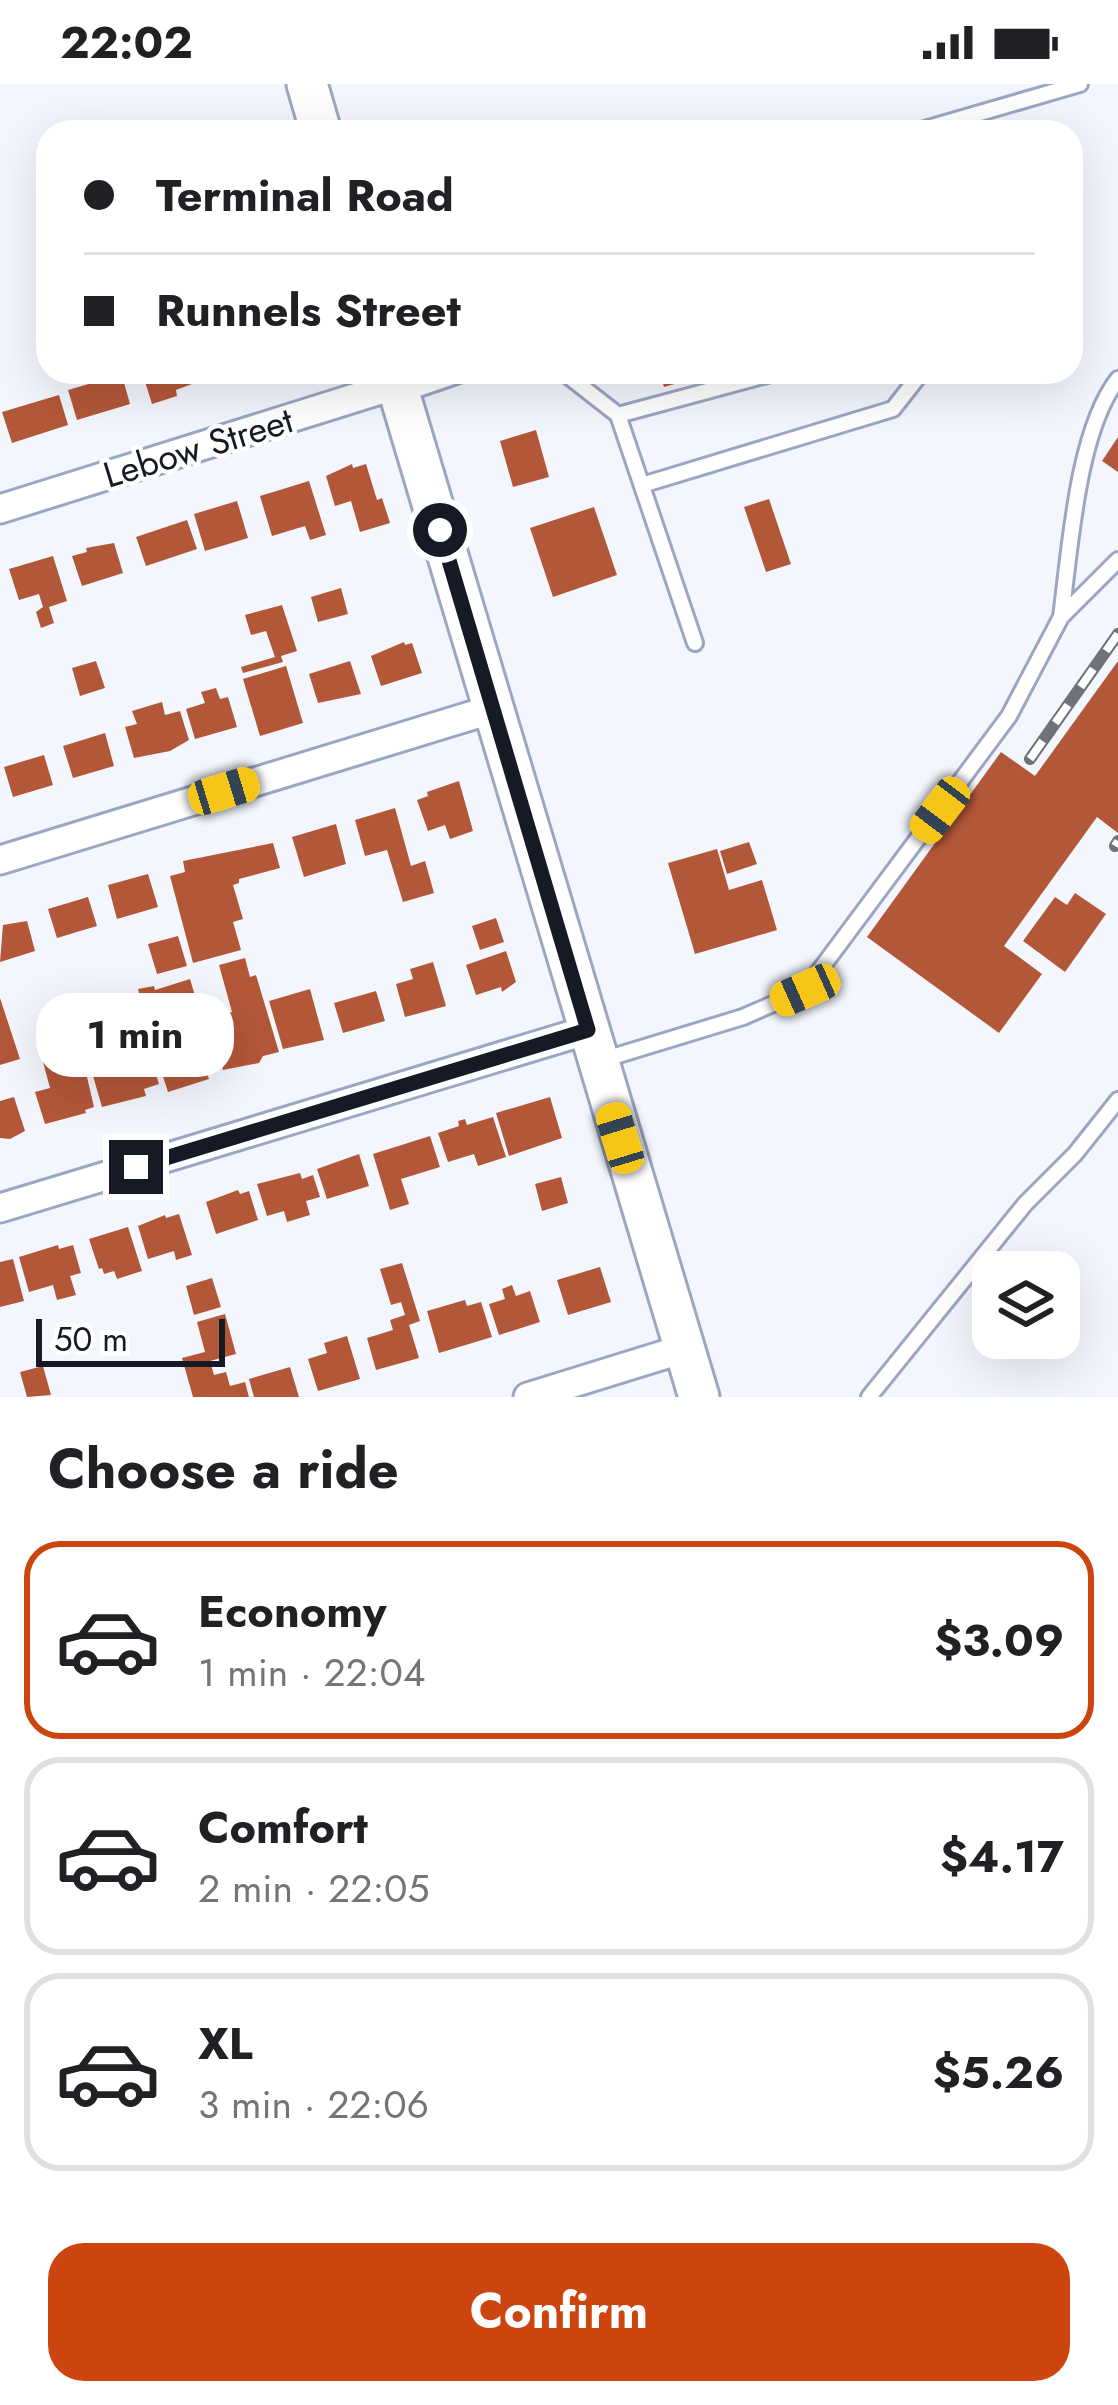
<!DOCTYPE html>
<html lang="en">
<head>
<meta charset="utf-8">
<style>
  :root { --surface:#fff; --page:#f2f2f2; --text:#202124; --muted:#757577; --line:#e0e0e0; --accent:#cc450f }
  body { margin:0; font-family:Jost,sans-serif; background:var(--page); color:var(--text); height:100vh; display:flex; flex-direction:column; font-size:45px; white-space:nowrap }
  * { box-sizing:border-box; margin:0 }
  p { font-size:39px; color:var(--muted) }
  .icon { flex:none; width:66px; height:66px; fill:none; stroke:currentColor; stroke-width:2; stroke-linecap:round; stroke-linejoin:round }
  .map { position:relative; height:1313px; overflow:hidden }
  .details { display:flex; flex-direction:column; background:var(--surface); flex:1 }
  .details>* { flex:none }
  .top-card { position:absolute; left:36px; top:36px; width:1047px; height:264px; border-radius:36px; box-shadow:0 12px 48px #0002; display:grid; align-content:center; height:264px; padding:0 48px; background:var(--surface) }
  .buttons { position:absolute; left:972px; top:1167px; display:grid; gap:24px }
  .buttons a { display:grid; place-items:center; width:108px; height:108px; border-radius:24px; background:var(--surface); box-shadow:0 12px 48px #0002; font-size:60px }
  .scale { position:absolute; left:36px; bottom:30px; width:189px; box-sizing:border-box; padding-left:12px; border:6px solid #161a25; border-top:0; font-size:33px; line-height:42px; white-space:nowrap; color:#161a25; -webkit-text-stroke:9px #fff; paint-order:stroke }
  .end { position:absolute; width:54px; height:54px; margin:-27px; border:15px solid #161a25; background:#fff; box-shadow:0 0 0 6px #fff }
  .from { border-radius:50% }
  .bubble { position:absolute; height:84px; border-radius:36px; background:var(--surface); box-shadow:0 12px 48px #0002; font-size:39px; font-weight:700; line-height:84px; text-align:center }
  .car { position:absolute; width:36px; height:72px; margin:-36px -18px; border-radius:15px; box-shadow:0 0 9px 3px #0007; background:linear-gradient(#f5c518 24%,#345 0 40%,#f5c518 0 76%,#345 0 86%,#f5c518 0) }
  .top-card b { display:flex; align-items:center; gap:42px; height:114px; font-size:45px }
  .top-card b+b { border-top:3px solid var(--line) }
  .top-card i { width:30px; height:30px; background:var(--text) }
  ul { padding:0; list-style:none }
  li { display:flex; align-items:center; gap:36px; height:198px; margin:0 24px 18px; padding:0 24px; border:6px solid var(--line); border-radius:36px }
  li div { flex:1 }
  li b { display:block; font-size:45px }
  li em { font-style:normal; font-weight:700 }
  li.current { border-color:var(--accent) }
  li>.icon { width:108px; height:108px; stroke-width:1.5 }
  h2 { padding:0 48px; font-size:54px; line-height:144px }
  .action { display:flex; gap:24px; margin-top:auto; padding:24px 48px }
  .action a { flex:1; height:138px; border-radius:36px; background:var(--accent); color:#fff; font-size:48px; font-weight:700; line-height:138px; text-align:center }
  .status { display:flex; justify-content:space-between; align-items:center; height:84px; padding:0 60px; background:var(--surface); direction:ltr }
  .status svg { height:33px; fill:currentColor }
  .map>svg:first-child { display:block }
</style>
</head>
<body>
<div class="status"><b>22:02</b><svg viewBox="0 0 49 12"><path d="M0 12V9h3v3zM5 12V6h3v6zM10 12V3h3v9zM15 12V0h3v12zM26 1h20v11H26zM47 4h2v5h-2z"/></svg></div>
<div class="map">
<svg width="1118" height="1313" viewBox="0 0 1118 1313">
  <rect width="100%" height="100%" fill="#f4f6fd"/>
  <!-- building -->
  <path fill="#b35739" d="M95,288H121L130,320L77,336L68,306L92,299L89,290Z
    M142,288H197L200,297L176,306L177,312L152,320Z
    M659,288H712V289L664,303Z
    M59,311L68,341L12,359L2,328Z
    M536,346L549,393L513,403L500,357Z
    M1118,353V388L1102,377Z
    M352,380L353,384L366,380L377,416L382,414L390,439L360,448L351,417L335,422L326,392Z
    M309,397L326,451L310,456L305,442L272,452L260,412Z
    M769,415L791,480L766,488L744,423Z
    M237,417L248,454L205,467L194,430Z
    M594,423L617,491L553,513L530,444Z
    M187,436L197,465L146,482L136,453Z
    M114,459L123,489L82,502L72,472L87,468L86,464Z
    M53,472L67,517L49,523L54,539L41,544L36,528L43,523L39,510L19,516L9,485Z
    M341,504L348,530L318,538L311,513Z
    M282,521L297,567L281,572L283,578L243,589L241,583L275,573L266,547L251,551L245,531Z
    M404,558L405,561L412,559L422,589L381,602L371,572Z
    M96,577L105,604L80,612L72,584Z
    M350,577L361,610L318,619L309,590Z
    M1118,577V749L1097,733L1004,862L1042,890L999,949L867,853L1001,668L1035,692Z
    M286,582L303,639L260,652L243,595Z
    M216,604L220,615L228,613L237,643L195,655L186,625L205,619L201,608Z
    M162,618L165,631L180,627L189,656L170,667L134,674L125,643L137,640L132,627Z
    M105,649L114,682L73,694L63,662Z
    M44,671L53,701L13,713L4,683Z
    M459,697L473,747L450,755L445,741L428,747L417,716L428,712L427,708Z
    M395,724L411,782L425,777L434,809L403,818L387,766L365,772L355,736Z
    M336,740L346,780L304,793L292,753Z
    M749,758L757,780L727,790L720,767Z
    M273,759L280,784L239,795V799L233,801L243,835L233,838L241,866L193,879L170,792L185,788L183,777Z
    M717,765L729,806L762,796L777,846L695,870L668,779Z
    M148,790L158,823L117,835L108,801Z
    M1075,809L1106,830L1065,888L1023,857L1055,813L1067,821Z
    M88,813L97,842L57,854L48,825Z
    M496,834L504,858L480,866L472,842Z
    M27,837L35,867L0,878L3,841Z
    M178,852L187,882L157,890L148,860Z
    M506,867L516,898L502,908L501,903L476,911L466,881Z
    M245,874L250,893L256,891L279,968L263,972L259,979L223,986L215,956L227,953L221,931L232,928L219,881Z
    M433,878L446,922L405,933L396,900L413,895L410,885Z
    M190,895L198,922L161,934L154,913L141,917L138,905L154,902L155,906Z
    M310,905L324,956L283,965L269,917Z
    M376,907L385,937L343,949L334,919Z
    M131,909L140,938L118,945L109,915Z
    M0,914L20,975L0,981Z
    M190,930L200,960L160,973L150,943Z
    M199,964L209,995L168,1008L158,977Z
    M67,971L70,984L84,980L94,1023L85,1026L86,1029L45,1040L35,1008L50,1004L43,978Z
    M136,980L138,985L153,981L159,1000L144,1005L146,1012L102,1023L93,992Z
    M14,1013L25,1047L10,1055L0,1054V1017Z
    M550,1013L562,1054L509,1072L496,1029Z
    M493,1033L506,1073L478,1082L474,1070L448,1078L438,1049L459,1042L458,1037L465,1035L467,1041Z
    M430,1052L440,1083L401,1095L409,1120L390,1126L373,1070Z
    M359,1070L369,1102L327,1115L317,1085Z
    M300,1089L302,1095L313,1091L320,1113L306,1117L310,1131L287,1138L284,1127L267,1132L257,1100Z
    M561,1093L568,1119L542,1127L535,1100Z
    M238,1106L240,1110L249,1107L258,1136L216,1150L206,1118Z
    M179,1130L192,1171L176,1176L174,1167L148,1175L138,1142L165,1131L166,1134Z
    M128,1143L142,1187L117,1195L114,1187L104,1190L102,1184L99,1185L89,1155Z
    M58,1161L59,1165L73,1161L81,1189L70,1192L76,1211L57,1216L53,1201L29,1208L19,1173Z
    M13,1175L24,1217L0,1223V1178Z
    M402,1179L420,1237L409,1241L419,1274L376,1286L367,1254L393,1246L390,1236L405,1231L401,1218L391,1221L380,1185Z
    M600,1183L611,1218L568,1231L557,1196Z
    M212,1194L221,1223L194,1231L186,1202Z
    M512,1201L516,1212L530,1207L540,1238L499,1251L489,1220L505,1215L502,1205Z
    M465,1216L467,1222L481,1218L492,1253L439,1269L427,1227Z
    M225,1230L236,1270L210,1277L214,1291L226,1288L230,1302L245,1298L249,1313H193L182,1274L205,1268L197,1238Z
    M347,1252L360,1295L318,1307L308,1275L327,1269L324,1259Z
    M43,1282L51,1311L27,1313L20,1288Z
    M290,1283L299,1313H254L249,1295Z"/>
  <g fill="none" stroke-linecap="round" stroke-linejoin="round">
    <!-- service casing -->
    <g stroke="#9ba6c3" stroke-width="20">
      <path id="service" d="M914,48L1080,0
        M563,288L618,331L778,288
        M404,310L468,288
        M618,331L695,559
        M642,401L893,325L922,288
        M1061,533C1070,466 1077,347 1118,295
        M602,976L743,933L805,906L1009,632L1061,533L1118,476
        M869,1313L1025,1120L1075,1070L1118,1016"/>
    </g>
    <!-- minor casing -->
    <g stroke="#9ba6c3" stroke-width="33">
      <path id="minor" d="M0,425L396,301
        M0,776L493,625
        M0,1124L588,946
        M528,1313L683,1265"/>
    </g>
    <!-- secondary casing -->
    <g stroke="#9ba6c3" stroke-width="45">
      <path id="secondary" d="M307,0L321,48
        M393,288L699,1313"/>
    </g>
    <!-- service -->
    <use href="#service" stroke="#fff" stroke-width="14"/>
    <!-- minor -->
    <use href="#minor" stroke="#fff" stroke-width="27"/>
    <!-- secondary -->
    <use href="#secondary" stroke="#fff" stroke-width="39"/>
    <!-- rail casing -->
    <g stroke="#6f727b" stroke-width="12">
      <path id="rail" d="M1030,675L1118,550
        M1115,762L1118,757"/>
    </g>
    <!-- rail -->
    <use href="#rail" stroke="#fff" stroke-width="8" stroke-dasharray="22" stroke-linecap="butt"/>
  </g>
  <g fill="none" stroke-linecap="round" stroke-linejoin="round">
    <!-- route -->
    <path stroke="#161a25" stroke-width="15" d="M136,1083L588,946L440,446"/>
  </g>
  <g text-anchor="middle" stroke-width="9" stroke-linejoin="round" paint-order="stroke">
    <!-- street labels -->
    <g font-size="36" fill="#161a25" stroke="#fff">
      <text transform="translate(198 363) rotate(-17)" y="13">Lebow Street</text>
    </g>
  </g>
</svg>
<div class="buttons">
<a><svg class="icon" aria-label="layers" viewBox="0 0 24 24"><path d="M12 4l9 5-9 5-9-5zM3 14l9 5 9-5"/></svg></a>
</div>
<div class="scale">50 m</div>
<i class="end from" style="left:440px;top:446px"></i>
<i class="end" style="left:136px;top:1083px"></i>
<div class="bubble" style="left:36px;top:909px;width:198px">1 min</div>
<i class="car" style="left:224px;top:707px;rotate:73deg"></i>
<i class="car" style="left:940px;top:726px;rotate:217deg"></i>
<i class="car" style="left:805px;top:906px;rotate:246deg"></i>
<i class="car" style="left:620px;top:1054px;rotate:343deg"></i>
<div class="top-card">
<b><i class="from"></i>Terminal Road</b>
<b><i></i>Runnels Street</b>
</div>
</div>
<section class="details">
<h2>Choose a ride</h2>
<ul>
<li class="current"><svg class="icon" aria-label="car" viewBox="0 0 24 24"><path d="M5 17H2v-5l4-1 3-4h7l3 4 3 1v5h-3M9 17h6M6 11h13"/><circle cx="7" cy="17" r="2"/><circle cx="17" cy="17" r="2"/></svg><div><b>Economy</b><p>1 min · 22:04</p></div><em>$3.09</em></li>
<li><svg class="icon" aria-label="car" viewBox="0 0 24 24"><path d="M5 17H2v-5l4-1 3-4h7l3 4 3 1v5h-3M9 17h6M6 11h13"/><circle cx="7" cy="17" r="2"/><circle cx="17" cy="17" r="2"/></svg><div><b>Comfort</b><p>2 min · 22:05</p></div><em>$4.17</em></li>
<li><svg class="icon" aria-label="car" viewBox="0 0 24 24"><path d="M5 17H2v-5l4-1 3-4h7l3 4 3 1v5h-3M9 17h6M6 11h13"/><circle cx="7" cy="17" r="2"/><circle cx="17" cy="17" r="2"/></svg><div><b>XL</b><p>3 min · 22:06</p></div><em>$5.26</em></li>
</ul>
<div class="action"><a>Confirm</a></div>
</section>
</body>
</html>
